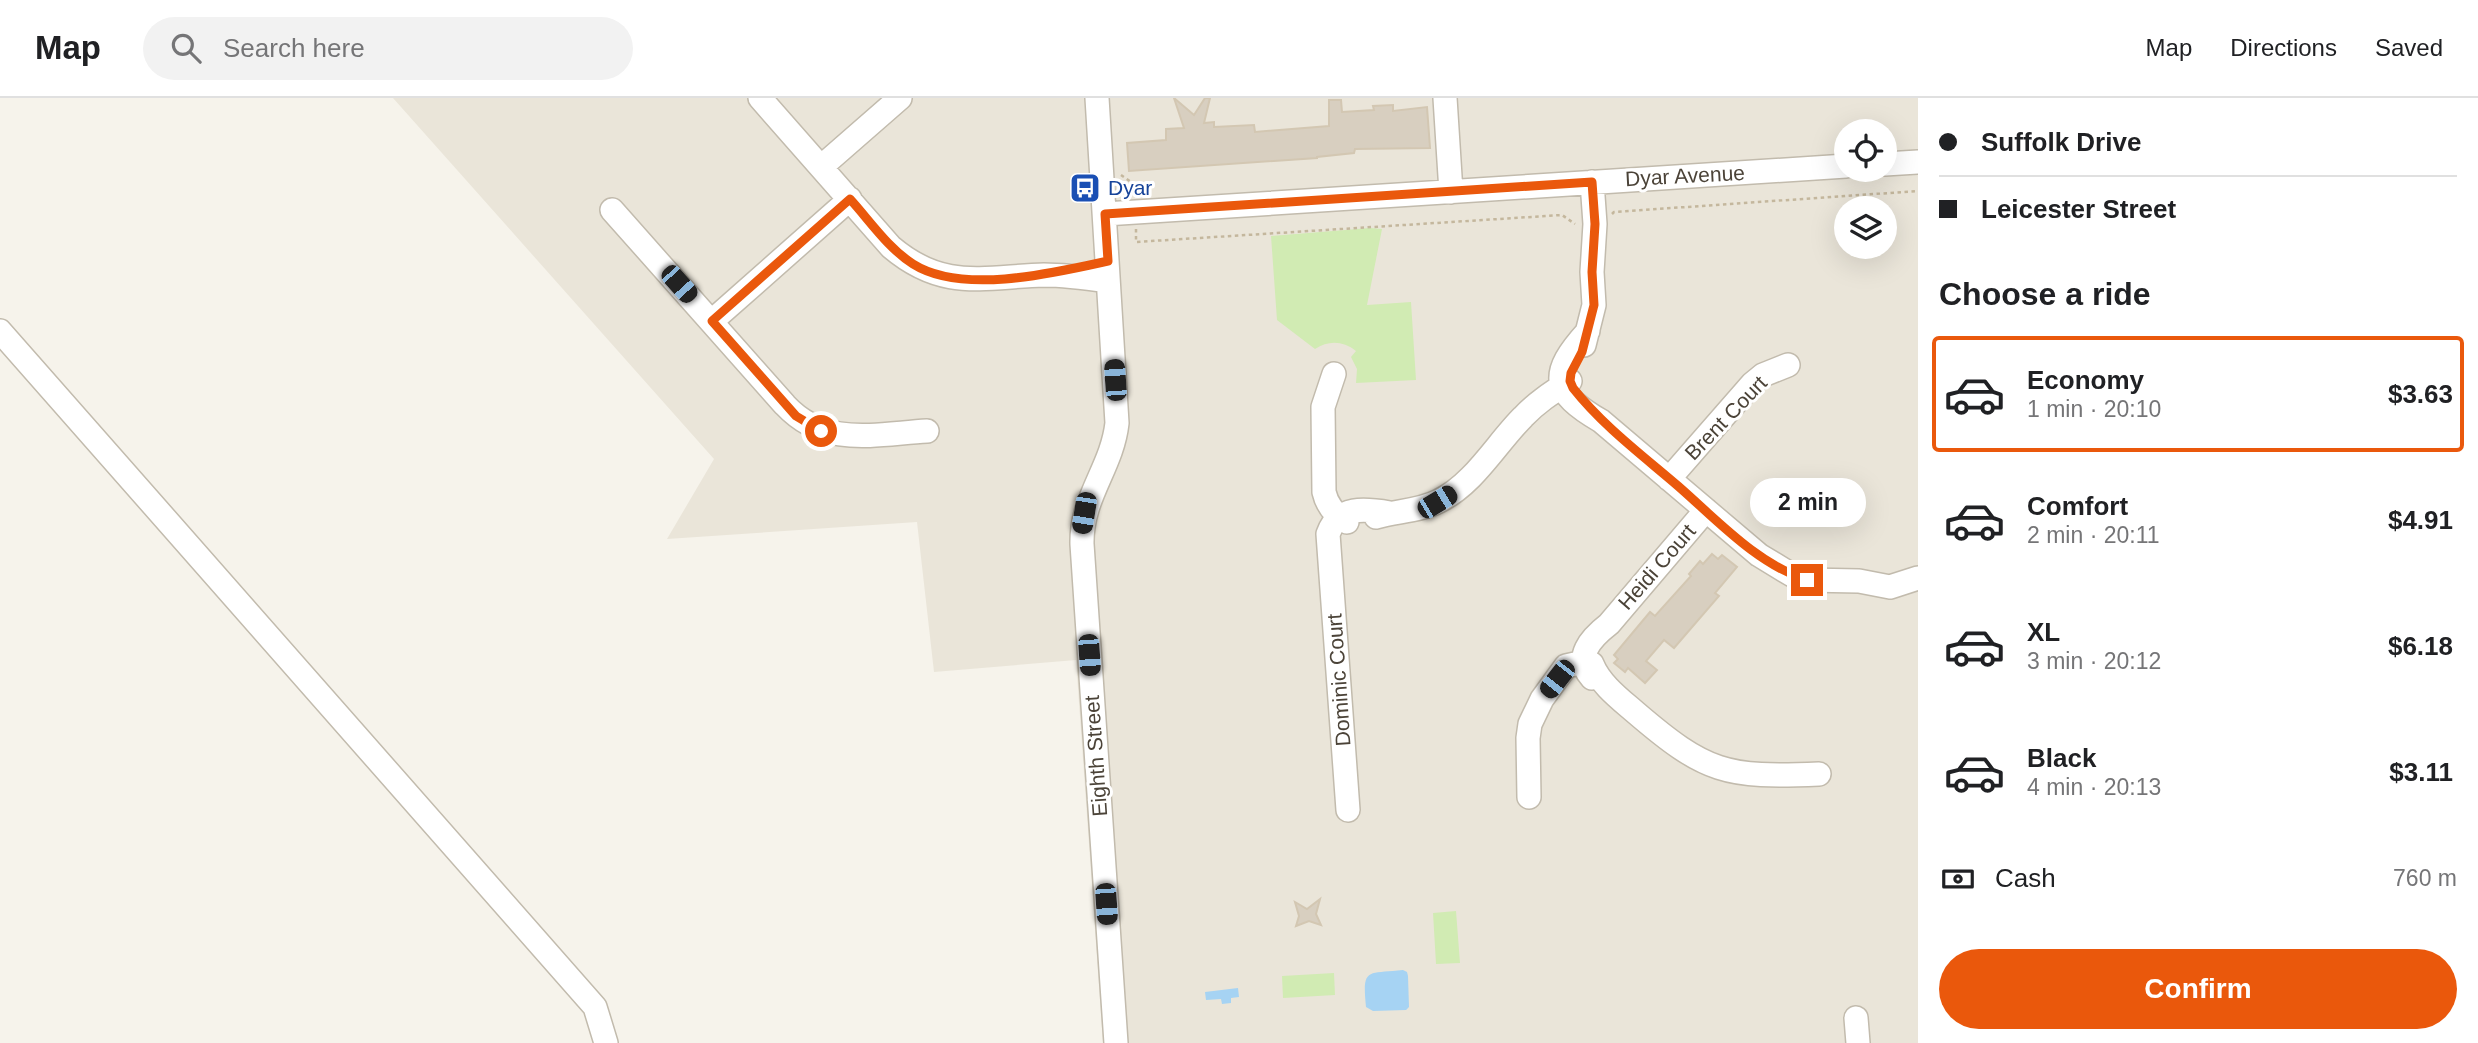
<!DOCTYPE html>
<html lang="en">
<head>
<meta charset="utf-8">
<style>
  :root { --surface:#fff; --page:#f2f2f2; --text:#202124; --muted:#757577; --line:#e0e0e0; --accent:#ea580c }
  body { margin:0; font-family:Arial,sans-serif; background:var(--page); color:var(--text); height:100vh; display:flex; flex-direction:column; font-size:26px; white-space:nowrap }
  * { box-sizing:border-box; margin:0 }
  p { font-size:23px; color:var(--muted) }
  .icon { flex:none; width:38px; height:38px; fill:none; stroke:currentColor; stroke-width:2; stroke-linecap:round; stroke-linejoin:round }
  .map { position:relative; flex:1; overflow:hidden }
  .side { display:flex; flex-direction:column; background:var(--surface); width:560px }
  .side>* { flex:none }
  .hud { display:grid; align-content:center; height:154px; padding:0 21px; background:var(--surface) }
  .buttons { position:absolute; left:1834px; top:21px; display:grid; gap:14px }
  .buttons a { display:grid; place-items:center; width:63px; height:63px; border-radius:50%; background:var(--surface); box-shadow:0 7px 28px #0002; font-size:35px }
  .end { position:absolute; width:32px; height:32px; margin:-16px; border:9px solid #ea580c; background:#fff; box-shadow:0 0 0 4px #fff }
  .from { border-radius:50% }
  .bubble { position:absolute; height:49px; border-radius:24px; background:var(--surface); box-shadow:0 7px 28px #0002; font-size:23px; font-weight:600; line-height:49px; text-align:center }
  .car { position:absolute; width:21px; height:42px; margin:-21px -10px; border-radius:9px; box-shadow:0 0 5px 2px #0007; background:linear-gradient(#222 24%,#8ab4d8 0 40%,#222 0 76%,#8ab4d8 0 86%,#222 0) }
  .hud b { display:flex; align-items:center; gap:24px; height:66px; font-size:26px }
  .hud b+b { border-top:2px solid var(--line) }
  .hud i { width:18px; height:18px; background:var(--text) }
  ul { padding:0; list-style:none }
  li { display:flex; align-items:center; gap:21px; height:116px; margin:0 14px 10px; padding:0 7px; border:4px solid transparent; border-radius:7px }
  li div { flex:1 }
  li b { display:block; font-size:26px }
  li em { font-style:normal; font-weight:600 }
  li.current { border-color:var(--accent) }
  li>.icon { width:63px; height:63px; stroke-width:1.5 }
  h2 { padding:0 21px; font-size:32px; line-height:84px }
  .pay { display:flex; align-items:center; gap:18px; height:77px; padding:0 21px; font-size:26px }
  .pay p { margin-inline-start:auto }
  .primary-button { display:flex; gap:14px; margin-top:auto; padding:14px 21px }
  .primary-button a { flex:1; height:80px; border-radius:42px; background:var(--accent); color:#fff; font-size:28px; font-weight:600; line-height:80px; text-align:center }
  header { display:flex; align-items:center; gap:42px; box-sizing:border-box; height:98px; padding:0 35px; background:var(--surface); border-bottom:2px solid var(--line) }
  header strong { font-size:33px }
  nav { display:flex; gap:38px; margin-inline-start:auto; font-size:24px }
  .search { width:490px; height:63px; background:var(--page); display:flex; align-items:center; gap:18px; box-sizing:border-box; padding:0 24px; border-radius:38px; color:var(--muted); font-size:26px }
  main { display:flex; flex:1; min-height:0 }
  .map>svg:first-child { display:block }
</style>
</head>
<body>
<header>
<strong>Map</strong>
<div class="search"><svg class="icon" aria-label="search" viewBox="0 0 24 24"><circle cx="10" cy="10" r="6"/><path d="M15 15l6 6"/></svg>Search here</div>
<nav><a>Map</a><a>Directions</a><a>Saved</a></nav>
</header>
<main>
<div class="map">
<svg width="1918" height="945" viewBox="0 0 1918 945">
  <rect width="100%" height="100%" fill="#f6f3eb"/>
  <!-- residential -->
  <path fill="#eae5d9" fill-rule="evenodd" d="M393,0H1918V945H1103L1076,562L934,574L917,424L667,441L714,361ZM1846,33H1885V72H1846ZM1846,110H1885V149H1846Z"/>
  <!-- green -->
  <path fill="#d1ebb3" d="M1370,130L1382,131L1367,207L1411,204L1416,282L1356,285L1357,271L1351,259L1356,253C1343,243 1329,242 1315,251L1277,222L1271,138Z
    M1456,813L1460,865L1436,866L1433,815Z
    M1334,875L1335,897L1283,900L1282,878Z"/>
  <!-- water -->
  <path fill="#a6d3f3" d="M1403,872L1407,874L1408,878L1409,909L1406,912L1373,913L1366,909C1362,869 1367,876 1403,872Z
    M1238,890L1239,899L1231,900V905L1222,906L1221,901L1206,902L1205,894Z"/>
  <!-- building -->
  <path fill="#d8cfc0" stroke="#d3c7b2" stroke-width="2" d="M1174,0L1194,17L1205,0H1210L1204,25L1214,24V29L1254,27L1255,34L1329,28V2H1341L1342,14L1374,12L1373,8L1393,7V13L1427,9L1430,50L1355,51L1354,55L1317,59V60L1129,73L1127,45L1166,42V31L1184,30Z
    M1712,456L1718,461L1722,457L1737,469L1715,495L1719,498L1674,550L1664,542L1646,563L1657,572L1645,585L1628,570L1625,574L1614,565L1618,561L1614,557L1650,514L1655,518L1691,478L1689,476L1700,463L1703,466Z
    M1320,801L1316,816L1321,827L1309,823L1296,828L1299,818L1295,804L1307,811Z"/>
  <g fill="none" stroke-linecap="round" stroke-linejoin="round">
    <!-- minor casing -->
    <g stroke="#c2bbad" stroke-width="26">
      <path id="minor" d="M760,0L891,149C943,193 982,179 1044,177C1065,177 1087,180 1108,183
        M1097,0L1117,325C1112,370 1081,399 1082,446L1116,945
        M1445,0L1451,94
        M1885,66L1918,64
        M821,69L900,0
        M612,112L785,307C825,350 875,336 927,333
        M1105,116L1846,68
        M712,223L850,101
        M0,233L595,909L606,945
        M1588,233C1549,276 1551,294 1601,323L1759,457L1792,477L1807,482L1859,483L1890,489L1918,480
        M1584,247L1594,207L1592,174L1595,126L1592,84
        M1334,276L1323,309L1324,394C1327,407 1335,417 1347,424
        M1669,381L1752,286L1763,277L1788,267
        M1376,419C1396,413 1420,413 1439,403C1474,386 1496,346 1523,319C1537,304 1553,294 1570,283
        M1592,566C1600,586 1620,601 1635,614C1706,675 1726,680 1819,676
        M1592,580C1573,559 1591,540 1609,526L1706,412
        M1529,699L1528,640L1530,626L1542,601L1566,568L1584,564L1592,566
        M1348,712L1328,436C1338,407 1366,411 1390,415
        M1856,920L1858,945"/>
    </g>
    <!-- path -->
    <path stroke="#c4b79d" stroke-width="2.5" stroke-dasharray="3.5 3.5" stroke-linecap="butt" d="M1121,77L1131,84L1133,97
      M1612,116L1614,114L1918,93
      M1136,131V144L1562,117L1575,126"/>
    <!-- minor -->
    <use href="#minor" stroke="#fff" stroke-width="23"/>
  </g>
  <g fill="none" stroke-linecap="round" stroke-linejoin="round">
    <!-- route -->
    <path stroke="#ea580c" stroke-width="9" d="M821,333L796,318L712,223L850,101C870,123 888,150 913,166C962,197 1054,175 1108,163L1105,116L1592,84L1595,126L1592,174L1594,207L1582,254L1571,275L1570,283L1573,290C1603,328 1642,357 1678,388C1717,422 1757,466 1807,482"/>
  </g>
  <!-- icons -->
  <defs>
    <g id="bus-square" transform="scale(1.575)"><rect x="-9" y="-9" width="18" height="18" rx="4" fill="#1a4fb4" stroke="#fff"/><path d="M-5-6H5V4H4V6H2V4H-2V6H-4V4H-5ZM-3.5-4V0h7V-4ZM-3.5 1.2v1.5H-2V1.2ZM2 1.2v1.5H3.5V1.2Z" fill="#fff"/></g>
  </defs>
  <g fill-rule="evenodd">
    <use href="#bus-square" x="1085" y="90"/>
  </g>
  <g text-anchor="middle" stroke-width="6" stroke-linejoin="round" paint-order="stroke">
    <!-- street labels -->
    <g font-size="21" fill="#4b4338" stroke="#fff">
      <text transform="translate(1685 78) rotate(-3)" y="7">Dyar Avenue</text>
      <text transform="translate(1726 320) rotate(-46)" y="7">Brent Court</text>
      <text transform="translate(1657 469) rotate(-49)" y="7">Heidi Court</text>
      <text transform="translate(1339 582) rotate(-94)" y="7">Dominic Court</text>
      <text transform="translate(1096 658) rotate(-94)" y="7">Eighth Street</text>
    </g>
    <!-- transit labels -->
    <g font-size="21" fill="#164399" stroke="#fff" text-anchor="start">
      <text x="1108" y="97">Dyar</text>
    </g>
  </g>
</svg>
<div class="buttons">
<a><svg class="icon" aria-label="locate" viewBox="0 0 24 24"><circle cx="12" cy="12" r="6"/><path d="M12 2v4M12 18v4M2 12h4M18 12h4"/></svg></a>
<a><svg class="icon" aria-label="layers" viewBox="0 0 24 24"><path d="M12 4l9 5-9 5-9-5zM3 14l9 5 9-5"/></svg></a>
</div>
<i class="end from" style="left:821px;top:333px"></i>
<i class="end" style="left:1807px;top:482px"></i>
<div class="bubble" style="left:1750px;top:380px;width:116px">2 min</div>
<i class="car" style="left:679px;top:186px;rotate:138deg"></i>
<i class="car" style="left:1115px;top:282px;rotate:356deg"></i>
<i class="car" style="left:1437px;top:404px;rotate:59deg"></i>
<i class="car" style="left:1084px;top:415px;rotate:189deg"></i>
<i class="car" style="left:1089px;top:557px;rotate:176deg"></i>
<i class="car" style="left:1557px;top:581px;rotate:218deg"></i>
<i class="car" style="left:1106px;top:806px;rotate:176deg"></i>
</div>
<section class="side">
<div class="hud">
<b><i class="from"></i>Suffolk Drive</b>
<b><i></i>Leicester Street</b>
</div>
<h2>Choose a ride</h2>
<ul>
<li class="current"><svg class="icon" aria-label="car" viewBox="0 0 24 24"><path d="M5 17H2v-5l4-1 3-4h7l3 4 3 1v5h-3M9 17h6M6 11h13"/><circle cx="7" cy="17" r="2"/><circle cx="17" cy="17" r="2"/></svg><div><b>Economy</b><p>1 min · 20:10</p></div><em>$3.63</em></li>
<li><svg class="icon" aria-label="car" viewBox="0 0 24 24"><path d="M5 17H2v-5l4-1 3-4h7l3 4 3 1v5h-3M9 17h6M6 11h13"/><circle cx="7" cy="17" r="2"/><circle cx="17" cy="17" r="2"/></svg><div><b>Comfort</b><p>2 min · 20:11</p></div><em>$4.91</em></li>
<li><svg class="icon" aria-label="car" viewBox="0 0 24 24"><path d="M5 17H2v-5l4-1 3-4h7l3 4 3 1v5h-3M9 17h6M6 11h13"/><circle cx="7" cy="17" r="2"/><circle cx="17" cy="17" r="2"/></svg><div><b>XL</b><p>3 min · 20:12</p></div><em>$6.18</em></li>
<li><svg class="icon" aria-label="car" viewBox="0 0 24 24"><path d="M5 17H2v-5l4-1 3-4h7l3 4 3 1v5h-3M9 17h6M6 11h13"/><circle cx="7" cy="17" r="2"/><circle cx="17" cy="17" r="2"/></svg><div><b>Black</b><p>4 min · 20:13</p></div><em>$3.11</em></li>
</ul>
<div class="pay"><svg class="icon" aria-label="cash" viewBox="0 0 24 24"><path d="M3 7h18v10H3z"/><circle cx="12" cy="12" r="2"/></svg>Cash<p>760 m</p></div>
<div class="primary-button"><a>Confirm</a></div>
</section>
</main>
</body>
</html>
